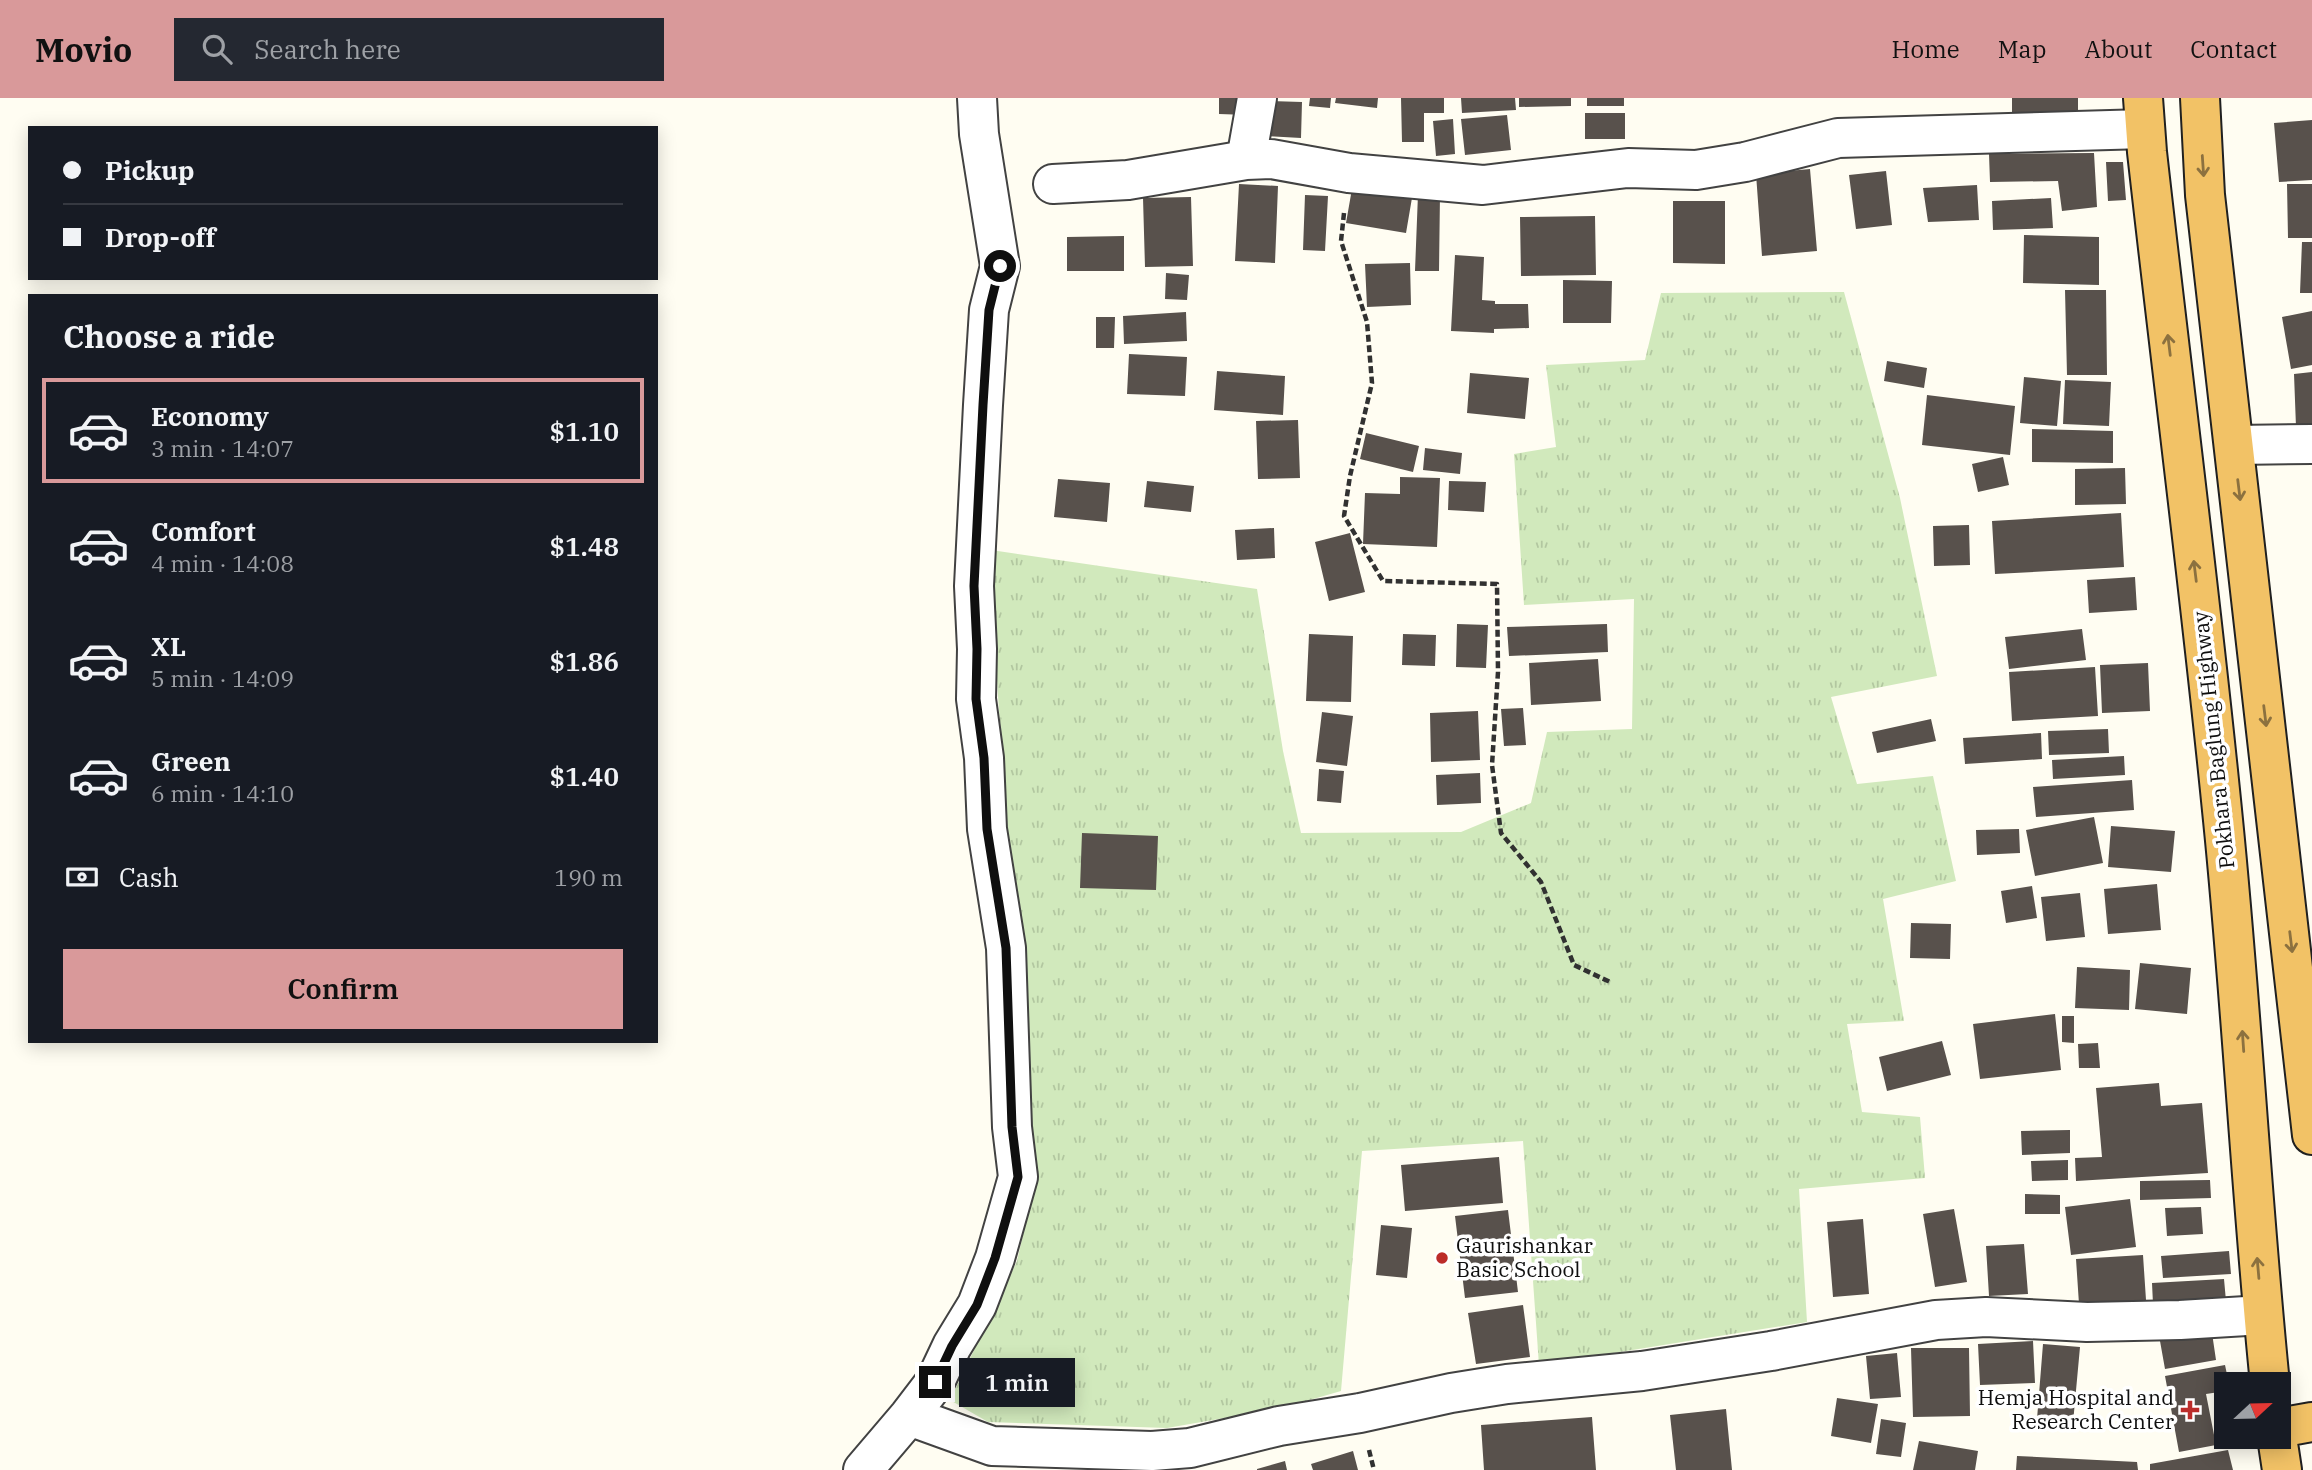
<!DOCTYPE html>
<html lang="en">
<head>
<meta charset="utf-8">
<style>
  :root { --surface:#171b24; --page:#242831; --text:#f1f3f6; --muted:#9ea1a6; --line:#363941; --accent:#d9999a }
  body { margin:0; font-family:"IBM Plex Serif",serif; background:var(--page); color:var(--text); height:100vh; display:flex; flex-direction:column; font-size:26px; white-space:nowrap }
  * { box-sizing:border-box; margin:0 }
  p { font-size:23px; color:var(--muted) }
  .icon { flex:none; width:38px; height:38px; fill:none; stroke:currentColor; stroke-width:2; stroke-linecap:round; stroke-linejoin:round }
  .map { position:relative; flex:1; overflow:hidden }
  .drawer { position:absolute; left:28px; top:196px; width:630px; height:749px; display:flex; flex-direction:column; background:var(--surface); border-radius:0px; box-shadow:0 4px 18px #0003 }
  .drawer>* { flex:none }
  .guide { position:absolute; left:28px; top:28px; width:630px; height:154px; border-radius:0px; box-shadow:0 4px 18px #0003; display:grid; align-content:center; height:154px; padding:0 35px; background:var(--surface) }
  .needle { width:46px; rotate:68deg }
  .tools { position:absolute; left:2214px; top:1274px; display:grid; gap:14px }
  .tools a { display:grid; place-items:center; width:77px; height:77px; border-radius:0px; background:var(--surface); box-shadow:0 4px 18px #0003; font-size:35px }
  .end { position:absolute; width:32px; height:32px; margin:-16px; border:9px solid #0f0f0f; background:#fff; box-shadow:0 0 0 4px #fff }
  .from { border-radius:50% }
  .bubble { position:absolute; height:49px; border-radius:0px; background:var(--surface); box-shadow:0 4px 18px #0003; font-size:23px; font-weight:600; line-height:49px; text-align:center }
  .guide b { display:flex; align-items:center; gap:24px; height:66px; font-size:26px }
  .guide b+b { border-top:2px solid var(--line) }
  .guide i { width:18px; height:18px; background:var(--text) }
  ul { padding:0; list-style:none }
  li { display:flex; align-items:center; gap:21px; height:105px; margin:0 14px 10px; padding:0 21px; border:4px solid transparent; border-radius:0px }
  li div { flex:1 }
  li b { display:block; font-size:26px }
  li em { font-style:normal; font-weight:600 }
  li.on { border-color:var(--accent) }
  li>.icon { width:63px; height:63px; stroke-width:1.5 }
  h2 { padding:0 35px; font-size:32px; line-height:84px }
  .pay { display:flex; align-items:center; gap:18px; height:77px; padding:0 35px; font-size:26px }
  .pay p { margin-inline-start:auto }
  .action { display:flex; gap:14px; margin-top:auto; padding:14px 35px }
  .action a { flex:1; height:80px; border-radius:0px; background:var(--accent); color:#111; font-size:28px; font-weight:600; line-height:80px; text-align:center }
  header { display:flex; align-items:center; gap:42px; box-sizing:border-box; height:98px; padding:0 35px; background:var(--accent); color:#111 }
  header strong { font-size:33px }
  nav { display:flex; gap:38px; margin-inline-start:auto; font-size:24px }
  .search { width:490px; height:63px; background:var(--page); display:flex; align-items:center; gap:18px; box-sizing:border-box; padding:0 24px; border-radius:0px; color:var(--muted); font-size:26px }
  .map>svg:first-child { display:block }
</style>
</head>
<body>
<header>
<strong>Movio</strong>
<div class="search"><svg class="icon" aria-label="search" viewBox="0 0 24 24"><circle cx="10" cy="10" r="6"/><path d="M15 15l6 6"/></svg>Search here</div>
<nav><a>Home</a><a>Map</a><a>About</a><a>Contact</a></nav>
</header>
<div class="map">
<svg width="2312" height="1372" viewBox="0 0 2312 1372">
  <defs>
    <pattern id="grass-tufts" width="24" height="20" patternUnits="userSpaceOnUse" patternTransform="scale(1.75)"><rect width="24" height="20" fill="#d1e9bc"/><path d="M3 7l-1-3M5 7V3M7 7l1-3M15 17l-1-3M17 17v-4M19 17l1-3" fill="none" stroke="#b2c7a0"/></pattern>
  </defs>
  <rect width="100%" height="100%" fill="#fffdf2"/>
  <!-- grass -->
  <path fill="url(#grass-tufts)" d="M1844,194L1900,400L1937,578L1831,599L1857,686L1933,678L1956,783L1883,801L1904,923L1847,926L1862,1014L1920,1019L1925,1080L1799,1091L1807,1224L1539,1267L1523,1043L1362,1053L1341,1293L1282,1310L1167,1330L988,1324L950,1302L1017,1163L1035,1084L1003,672L993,523L991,452L1257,491L1283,653L1301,735L1461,734L1531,705L1547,634L1632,631L1634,501L1524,507L1514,356L1556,349L1546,267L1645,262L1661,195Z"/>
  <!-- building -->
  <path fill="#58514c" d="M1219,0H1249L1248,17L1219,16Z
    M1310,0H1331L1330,10L1309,8Z
    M1336,0H1378L1377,10L1335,5Z
    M1401,0H1444V15H1424V44H1402Z
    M1461,0H1515L1516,12L1462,15Z
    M1519,0H1571V8L1519,9Z
    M1587,0H1624V8H1587Z
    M2012,0H2078V18L2012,20Z
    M1267,3L1302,4L1301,40L1266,38Z
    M1585,15H1625V41H1585Z
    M1507,17L1511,52L1465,57L1461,21Z
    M1453,21L1455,56L1436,58L1433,23Z
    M2312,22V82L2279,84L2274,25Z
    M2094,55L2097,109L2062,113L2058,83L1990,84L1989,56Z
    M2106,64H2123L2126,102L2108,103Z
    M1810,71L1817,153L1762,158L1756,76Z
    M1886,73L1892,127L1856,131L1849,77Z
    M1353,85L1413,94L1406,135L1346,125Z
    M1239,86L1278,88L1275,165L1235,163Z
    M2287,86H2312V140H2288Z
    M1977,87L1979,122L1928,124L1923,90Z
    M1418,96H1440L1439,173H1415Z
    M1305,97L1328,98L1325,153L1303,152Z
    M1191,99L1193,168L1145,169L1143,100Z
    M2051,100L2053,130L1993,132L1992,103Z
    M1673,103H1725V166L1673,165Z
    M1595,118L1596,177L1521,178L1520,119Z
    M2024,137L2099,139V187L2023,185Z
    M1124,138V173H1067V139Z
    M2302,144H2312V195H2300Z
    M1455,157L1484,159L1482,202L1495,203V206H1528L1529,230L1494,231V235L1451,233Z
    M1410,165L1411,207L1367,209L1365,166Z
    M1166,175L1189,177L1187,202L1165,201Z
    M1563,182L1612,183L1611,225H1563Z
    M2065,192H2106L2107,277H2067Z
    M2312,213V267L2291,271L2282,219Z
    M1186,214L1187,243L1124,246L1123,218Z
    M1096,219H1115L1114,250H1096Z
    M1129,256L1187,259L1185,298L1127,296Z
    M1887,263L1927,270L1924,290L1884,283Z
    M1217,273L1285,278L1283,317L1214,312Z
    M2312,274V328L2296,329L2294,276Z
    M1470,275L1529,280L1525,321L1467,315Z
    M2024,279L2061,283L2057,328L2020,325Z
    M2065,282L2111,284L2109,328L2063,326Z
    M1927,297L2015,308L2010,357L1922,347Z
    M1298,322L1300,380L1258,381L1256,323Z
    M2032,331L2113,333V365L2032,364Z
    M1366,335L1419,348L1413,374L1360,361Z
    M1425,350L1462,355L1460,376L1423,372Z
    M2003,359L2009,387L1978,394L1972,366Z
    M2125,370L2126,406L2075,407V371Z
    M1400,379L1440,380L1437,449L1363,446L1365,395L1400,396Z
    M1058,381L1110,385L1107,424L1054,419Z
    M1147,383L1194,388L1191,414L1144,409Z
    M1449,383L1486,384L1484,414L1448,412Z
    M2121,415L2124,469L1995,476L1992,423Z
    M1969,427L1970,467L1934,468L1933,428Z
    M1274,430L1275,460L1237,462L1235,432Z
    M1350,435L1365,494L1329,503L1315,444Z
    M2135,479L2137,512L2089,515L2087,482Z
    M1457,526L1488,527L1486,570L1456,569Z
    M1607,526L1608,554L1509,558L1507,529Z
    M2082,531L2086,562L2009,571L2005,539Z
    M1309,536L1353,538L1351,604L1306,603Z
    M1403,536L1436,537L1435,568L1402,567Z
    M1598,561L1601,603L1531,607L1529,565Z
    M2148,565L2150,613L2102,615L2100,567Z
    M2095,569L2098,618L2012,623L2009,574Z
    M1523,610L1526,647L1504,648L1501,611Z
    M1478,613L1480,662L1431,664L1430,615Z
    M1322,614L1353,618L1347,668L1316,664Z
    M1931,621L1936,643L1877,655L1872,634Z
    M2108,631L2109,655L2049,657L2048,633Z
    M2041,635L2042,661L1965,666L1963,640Z
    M2124,658L2125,677L2053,681L2052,662Z
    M1319,671L1344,673L1341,705L1317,703Z
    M1480,675L1481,705L1437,707L1436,677Z
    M2132,682L2134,712L2036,719L2033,689Z
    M2094,719L2103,765L2035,778L2026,732Z
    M2111,728L2175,733L2171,774L2108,769Z
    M2019,731L2020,755L1977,757L1976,732Z
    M1082,735L1158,738L1156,792L1080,790Z
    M2157,786L2161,832L2108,836L2104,791Z
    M2032,788L2037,820L2006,825L2001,793Z
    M2080,795L2085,839L2046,843L2041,799Z
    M1911,825L1951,826L1950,861L1910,860Z
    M2140,865L2191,870L2187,916L2135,911Z
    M2077,869L2130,872L2129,912L2075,910Z
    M2055,916L2061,972L1980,981L1973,926Z
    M2062,918H2074V945L2062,944Z
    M1942,943L1951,977L1887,993L1879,959Z
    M2098,945L2100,970H2079L2078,946Z
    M2159,985L2161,1008L2202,1005L2208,1075L2076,1083L2075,1060L2102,1059L2096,990Z
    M2070,1032V1055L2022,1057L2021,1033Z
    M1499,1059L1503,1105L1405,1113L1401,1067Z
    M2068,1062V1082L2032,1083L2031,1063Z
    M2210,1082L2211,1100L2140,1102V1083Z
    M2025,1096L2060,1097V1116H2025Z
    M2130,1101L2136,1149L2071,1157L2065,1109Z
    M2201,1109L2203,1136L2167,1138L2165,1110Z
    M1954,1111L1967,1184L1935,1189L1923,1116Z
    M1508,1112L1518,1194L1465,1200L1455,1118Z
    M1863,1121L1869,1196L1833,1199L1827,1124Z
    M1381,1127L1412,1130L1407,1180L1376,1177Z
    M2024,1146L2028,1196L1989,1198L1986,1148Z
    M2229,1153L2231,1176L2163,1180L2161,1158Z
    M2143,1157L2146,1202L2079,1206L2076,1161Z
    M2224,1181L2226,1203L2153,1206L2152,1185Z
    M1523,1207L1530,1259L1476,1266L1468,1215Z
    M2212,1235L2216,1262L2165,1271L2160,1243Z
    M2033,1243L2035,1285L1980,1287L1978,1246Z
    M2043,1246L2080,1249L2073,1325L2037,1321Z
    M1911,1250H1969L1970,1318L1913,1319Z
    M1897,1255L1901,1299L1870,1301L1866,1258Z
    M2225,1267L2229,1286H2226V1293L2206,1296L2216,1347L2179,1354L2165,1278Z
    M1837,1300L1878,1306L1871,1345L1831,1338Z
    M1726,1311L1732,1372H1676L1670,1317Z
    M1592,1319L1596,1372H1484L1481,1327Z
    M1881,1321L1906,1325L1901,1359L1876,1356Z
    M1919,1343L1978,1353L1975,1372H1913Z
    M2228,1352L2233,1372H2150V1366Z
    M1353,1353L1358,1372H1313L1311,1366Z
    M2017,1358L2137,1364L2138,1372H2016Z
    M1285,1363L1287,1372H1257V1371Z"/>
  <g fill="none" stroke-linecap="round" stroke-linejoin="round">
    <!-- minor casing -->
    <g stroke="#424242" stroke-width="42">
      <path id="minor" d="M1246,62L1257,0
        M1053,86L1128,82L1246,62L1271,61L1349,75L1483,87L1628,70L1696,72L1745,64L1838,40L2145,31
        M2234,347L2312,346
        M909,1318L992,1348L1152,1353L1190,1350L1279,1328L1360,1315L1451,1295L1507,1286L1642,1273L1771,1253L1936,1222L1986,1219L2087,1224L2180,1222L2263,1217
        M863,1372L909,1318L935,1284L952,1248L977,1207L995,1160L1018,1079L1012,1029L1006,850L987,731L984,660L976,601L977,551L974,488L983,307L989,212L1000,168L979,36L977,0"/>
    </g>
    <!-- trunk casing -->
    <g stroke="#202020" stroke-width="42">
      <path id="trunk" d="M2143,0L2147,54C2172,277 2201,499 2223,722C2242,910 2251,1098 2270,1286
        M2200,0L2205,97L2312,1037
        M2278,1330L2312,1324
        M2277,1339L2282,1372"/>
    </g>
    <!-- path -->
    <path stroke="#313131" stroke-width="4.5" stroke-dasharray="7 3.5" stroke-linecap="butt" d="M1344,115L1341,143L1367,224L1372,285L1350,378L1344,418L1383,483L1497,486L1498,574L1492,667L1501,735L1541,784L1574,867L1610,884
      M1369,1352L1374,1372"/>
    <!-- minor -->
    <use href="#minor" stroke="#fff" stroke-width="38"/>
    <!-- trunk -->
    <use href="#trunk" stroke="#f2c266" stroke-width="38"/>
  </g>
  <!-- one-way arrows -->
  <defs><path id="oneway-shaft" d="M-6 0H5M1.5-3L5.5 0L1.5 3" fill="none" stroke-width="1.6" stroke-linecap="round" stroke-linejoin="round" transform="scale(1.75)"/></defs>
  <g stroke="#8c713f">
    <use href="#oneway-shaft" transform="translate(2203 68) rotate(86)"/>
    <use href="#oneway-shaft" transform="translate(2169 247) rotate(-97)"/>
    <use href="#oneway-shaft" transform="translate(2239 392) rotate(83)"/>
    <use href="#oneway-shaft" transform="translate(2195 473) rotate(-97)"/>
    <use href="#oneway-shaft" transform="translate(2265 618) rotate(83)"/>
    <use href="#oneway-shaft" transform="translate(2291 844) rotate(83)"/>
    <use href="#oneway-shaft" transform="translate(2243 943) rotate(-94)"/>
    <use href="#oneway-shaft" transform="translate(2258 1170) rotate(-95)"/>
  </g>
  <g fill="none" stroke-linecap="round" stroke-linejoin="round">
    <!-- route -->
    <path stroke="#0f0f0f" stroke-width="9" d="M935,1284L952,1248L977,1207L995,1160L1018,1079L1012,1029L1006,850L987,731L984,660L976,601L977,551L974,488L983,307L989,212L1000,168"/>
  </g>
  <!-- markers -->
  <g fill="#bc2c2a" stroke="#fff" stroke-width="2.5">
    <circle cx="1442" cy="1160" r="7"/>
    <path d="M2186.5 1301.5h7v7h7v7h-7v7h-7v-7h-7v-7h7z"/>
  </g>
  <g text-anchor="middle" stroke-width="7" stroke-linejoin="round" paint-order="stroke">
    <!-- street labels -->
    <g font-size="21" fill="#0f0f0f" stroke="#fff">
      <text transform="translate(2214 642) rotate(-96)" y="7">Pokhara Baglung Highway</text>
    </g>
    <!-- poi labels -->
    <g font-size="21" fill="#0f0f0f" stroke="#fff" text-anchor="start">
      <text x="1456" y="1155">Gaurishankar<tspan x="1456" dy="24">Basic School</tspan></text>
      <text x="2174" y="1307" text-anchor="end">Hemja Hospital and<tspan x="2174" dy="24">Research Center</tspan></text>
    </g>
  </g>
</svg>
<div class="tools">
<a><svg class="needle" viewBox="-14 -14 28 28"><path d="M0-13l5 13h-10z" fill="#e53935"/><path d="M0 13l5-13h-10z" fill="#9ea1a6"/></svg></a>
</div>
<i class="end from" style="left:1000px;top:168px"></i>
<i class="end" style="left:935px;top:1284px"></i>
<div class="bubble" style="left:959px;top:1260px;width:116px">1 min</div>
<div class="guide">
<b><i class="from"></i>Pickup</b>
<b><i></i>Drop-off</b>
</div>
<section class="drawer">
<h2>Choose a ride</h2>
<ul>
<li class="on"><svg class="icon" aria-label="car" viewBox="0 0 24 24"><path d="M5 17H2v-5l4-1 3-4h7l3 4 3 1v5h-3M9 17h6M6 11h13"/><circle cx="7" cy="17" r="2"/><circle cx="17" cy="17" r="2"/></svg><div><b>Economy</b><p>3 min · 14:07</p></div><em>$1.10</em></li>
<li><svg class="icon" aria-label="car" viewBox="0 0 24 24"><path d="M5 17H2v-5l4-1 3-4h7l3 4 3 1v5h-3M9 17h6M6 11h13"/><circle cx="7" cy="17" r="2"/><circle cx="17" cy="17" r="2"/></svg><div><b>Comfort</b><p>4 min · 14:08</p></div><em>$1.48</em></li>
<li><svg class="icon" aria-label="car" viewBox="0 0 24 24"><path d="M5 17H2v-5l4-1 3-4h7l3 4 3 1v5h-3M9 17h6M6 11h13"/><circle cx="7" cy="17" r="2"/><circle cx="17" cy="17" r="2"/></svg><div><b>XL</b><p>5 min · 14:09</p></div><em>$1.86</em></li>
<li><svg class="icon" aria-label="car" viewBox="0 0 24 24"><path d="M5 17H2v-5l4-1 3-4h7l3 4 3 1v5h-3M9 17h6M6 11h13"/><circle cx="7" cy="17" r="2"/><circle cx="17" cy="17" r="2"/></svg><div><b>Green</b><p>6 min · 14:10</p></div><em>$1.40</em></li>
</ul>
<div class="pay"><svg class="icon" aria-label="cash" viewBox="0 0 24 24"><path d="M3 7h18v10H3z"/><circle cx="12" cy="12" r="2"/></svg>Cash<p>190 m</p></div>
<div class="action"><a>Confirm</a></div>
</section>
</div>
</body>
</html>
